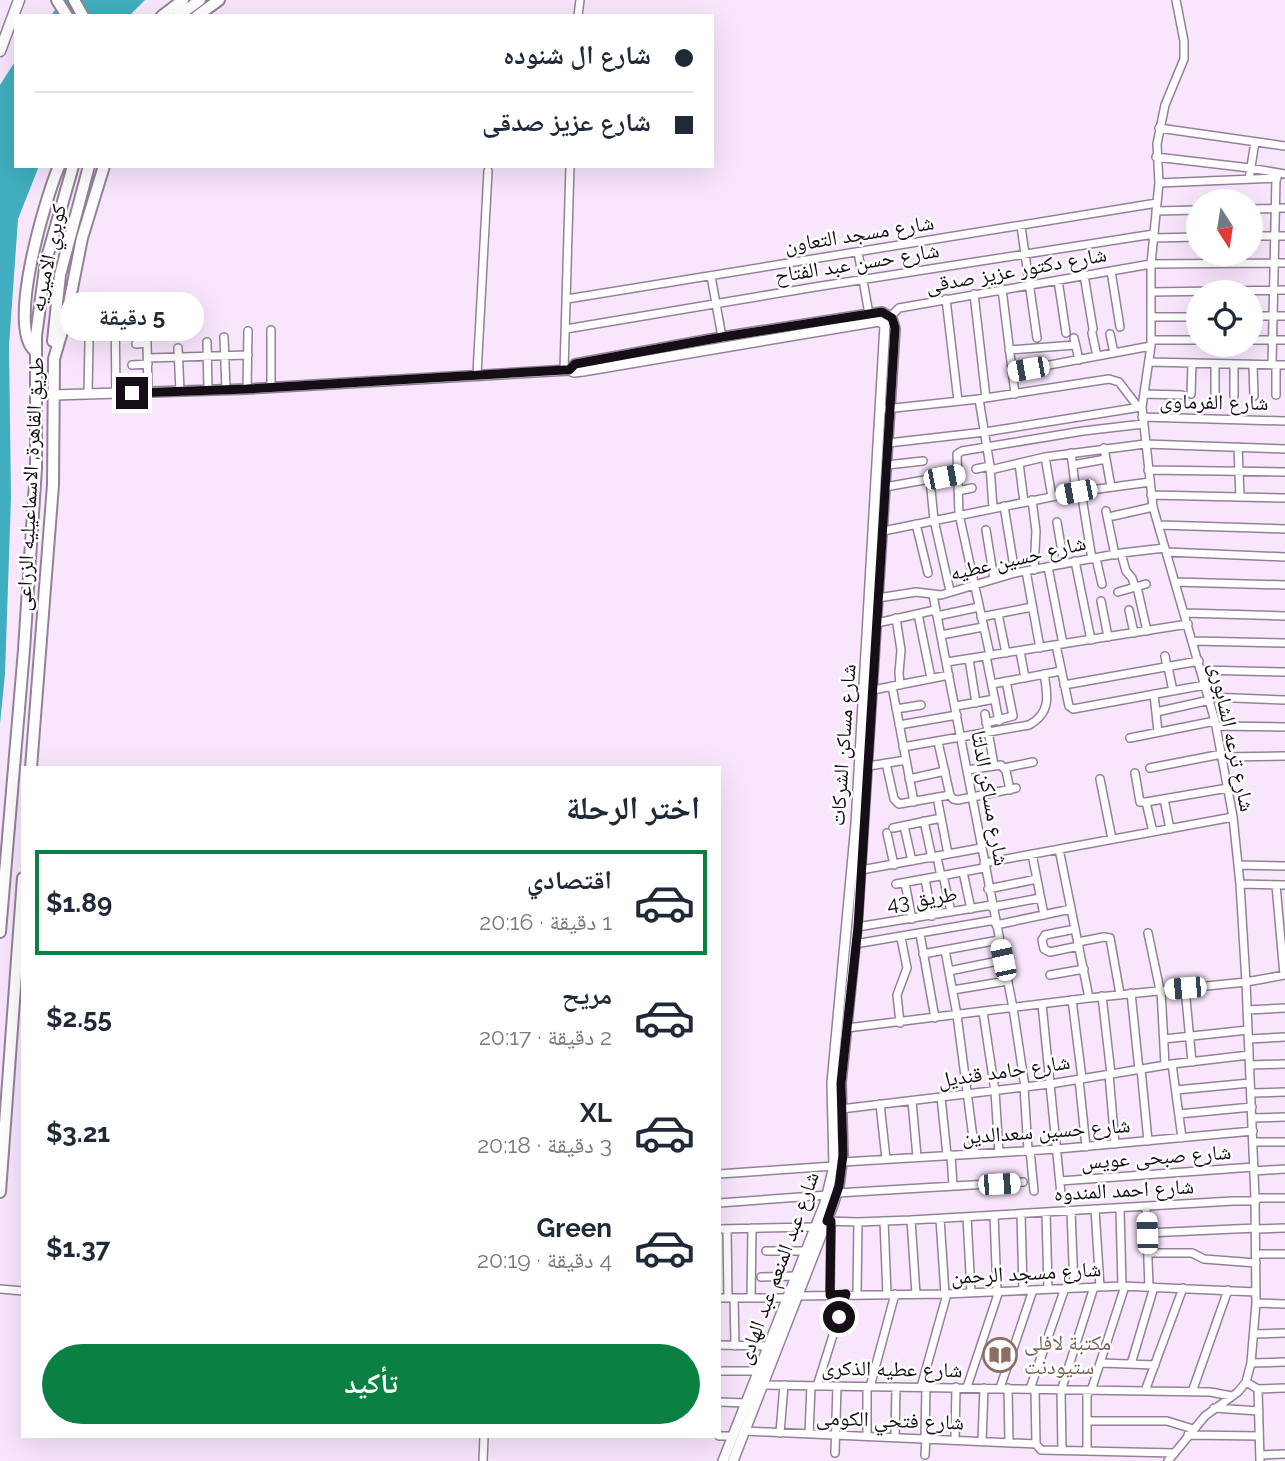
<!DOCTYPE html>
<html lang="ar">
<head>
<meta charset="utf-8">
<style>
  :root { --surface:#fff; --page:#f2f2f3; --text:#1f2937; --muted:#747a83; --line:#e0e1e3; --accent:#0b8043 }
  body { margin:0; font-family:Raleway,"Noto Naskh Arabic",sans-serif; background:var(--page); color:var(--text); direction:rtl; height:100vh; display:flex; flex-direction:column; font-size:26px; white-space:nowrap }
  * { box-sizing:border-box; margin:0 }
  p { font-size:23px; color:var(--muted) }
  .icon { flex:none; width:38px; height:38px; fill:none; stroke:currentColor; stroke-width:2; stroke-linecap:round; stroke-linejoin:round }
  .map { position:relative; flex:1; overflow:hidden; direction:ltr }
  .details { position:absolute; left:21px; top:766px; width:700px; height:672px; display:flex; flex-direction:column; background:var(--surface); border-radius:0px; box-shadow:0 7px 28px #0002; direction:rtl }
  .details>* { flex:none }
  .banner { position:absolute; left:14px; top:14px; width:700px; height:154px; border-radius:0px; box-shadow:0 7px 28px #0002; direction:rtl; display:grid; align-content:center; height:154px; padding:0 21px; background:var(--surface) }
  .needle { width:46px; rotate:168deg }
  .fabs { position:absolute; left:1186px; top:189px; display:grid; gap:14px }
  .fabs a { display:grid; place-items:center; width:77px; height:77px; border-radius:50%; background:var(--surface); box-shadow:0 7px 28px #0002; font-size:35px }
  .end { position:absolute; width:32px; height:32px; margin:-16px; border:9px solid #160e17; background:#fff; box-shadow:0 0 0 4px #fff }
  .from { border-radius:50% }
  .bubble { position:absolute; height:49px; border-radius:24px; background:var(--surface); box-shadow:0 7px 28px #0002; font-size:23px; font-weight:700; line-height:49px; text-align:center; direction:rtl }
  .car { position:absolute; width:21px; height:42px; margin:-21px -10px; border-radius:9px; box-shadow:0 0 5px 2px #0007; background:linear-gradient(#fff 24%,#345 0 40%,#fff 0 76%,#345 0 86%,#fff 0) }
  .banner b { display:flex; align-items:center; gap:24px; height:66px; font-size:26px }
  .banner b+b { border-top:2px solid var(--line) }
  .banner i { width:18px; height:18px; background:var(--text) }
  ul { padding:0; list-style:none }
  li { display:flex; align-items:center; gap:21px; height:105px; margin:0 14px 10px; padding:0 7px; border:4px solid transparent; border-radius:0px }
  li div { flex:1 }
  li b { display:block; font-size:26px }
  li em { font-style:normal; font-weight:700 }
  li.on { border-color:var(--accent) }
  li>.icon { width:63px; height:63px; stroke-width:1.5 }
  h2 { padding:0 21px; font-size:32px; line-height:84px }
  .action { display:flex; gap:14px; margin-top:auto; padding:14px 21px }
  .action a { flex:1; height:80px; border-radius:42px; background:var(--accent); color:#fff; font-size:28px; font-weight:700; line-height:80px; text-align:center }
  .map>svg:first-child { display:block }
</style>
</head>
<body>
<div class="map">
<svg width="1285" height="1461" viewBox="0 0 1285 1461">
  <rect width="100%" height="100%" fill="#f8e6fc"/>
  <!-- water -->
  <path fill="#40aebe" d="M64,0H145L129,16H50Z
    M16,60V166H39L18,219L9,346L11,497L5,674L0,724V85Z"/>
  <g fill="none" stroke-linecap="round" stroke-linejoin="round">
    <!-- minor casing -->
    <g stroke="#958099" stroke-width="10">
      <path id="minor" d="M578,16L580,0
        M1159,128L1285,146
        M1156,157L1250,168L1285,174
        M1249,179L1255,142
        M1159,183L1277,178
        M1251,209L1285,208
        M1156,211L1199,210
        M1021,226L1037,338
        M1251,236H1285
        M1153,238L1199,237
        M858,252L869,314
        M1111,271L1120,327
        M1084,275L1093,329
        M711,276L722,337
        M1058,280L1066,333
        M1002,289L1015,394
        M1151,292L1285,290
        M974,294L986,398
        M567,299L1157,203
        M946,299L958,401
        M115,309L116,393
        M1251,316H1285
        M1151,317H1199
        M888,319L899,308L1151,264L1285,263
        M64,323L144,324L147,343L148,392
        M566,329L815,287L1154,234
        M1092,333L1097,356
        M1110,334L1114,353
        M224,337L226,390
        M1074,338L1079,360
        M1151,340H1199
        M1251,340H1285
        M207,342L208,390
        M136,344L147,343
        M178,348L180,391
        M1009,350L1075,345
        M148,358L248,355
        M1149,362L1285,365
        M1234,364V396
        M132,365L148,364
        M1253,365L1254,396
        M1272,365L1276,178
        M1276,365V395
        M564,370L570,166
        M1012,372L1151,346
        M477,374L488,171
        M271,387V330
        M247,389L248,331
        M88,394L89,342
        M1144,394L1182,395
        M1191,394L1192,363
        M1215,394V364
        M979,399L990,466L993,508
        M885,409L979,399L1109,379L1119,382L1138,407
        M1142,417L1285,421
        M888,443L985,432L1141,407
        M1238,447L1240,497
        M1104,448L1111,487
        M1071,453L1076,492
        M1045,457L1052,497
        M1019,463L1024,502
        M887,465L923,461
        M1073,465L1106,459
        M976,469L990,466
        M990,470L1045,457L1145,444L1285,449
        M1148,470L1285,472
        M930,479L934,520L950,591
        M885,487L958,474
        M958,491L972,488
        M1081,491L1092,559
        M1151,495L1285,498
        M1032,500L1036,531L1034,570
        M1004,506L1015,573
        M1106,511L1115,555
        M1113,516L1153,507
        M1057,522L1064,564
        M916,524L928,573
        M1159,525L1285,529
        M986,530L994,579
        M883,531L1076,492L1150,482
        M1167,552L1285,557
        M1121,553L1126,571L1132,578L1135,587
        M1096,558L1102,584
        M1075,561L1091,640
        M1048,567L1063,644
        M1026,571L1040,648
        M1175,582L1285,585
        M1137,587L1147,631
        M1118,592L1146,584
        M933,595L1013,1008L1025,1087
        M878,598L916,592L941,595L1015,573L1121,553L1165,548
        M1101,601L1108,637
        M1129,610L1134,633
        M1184,613L1285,616
        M918,614L931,678
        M998,614L1006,653
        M937,616L979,607
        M981,617L1032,607
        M896,618L901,650L899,673L900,685
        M877,623L935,610
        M941,635L983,627
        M1193,641L1285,643
        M1056,645L1069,706L1073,709L1205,685
        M1020,651L1025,678
        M990,655L959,514L957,454L962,451L1083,431L1143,424
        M986,656L999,721
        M1165,656L1167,667
        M969,659L976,703
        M947,662L1188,624
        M1168,667L1173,691
        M1201,670L1285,672
        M992,684L1061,671
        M1064,685L1199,661
        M892,686L914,802
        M873,690L949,675
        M1154,694L1158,732
        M1209,697L1285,700
        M956,706L995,699
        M896,709L921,705
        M1156,712L1210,700
        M985,714L994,765
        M986,723L1013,716L1006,681
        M899,725L957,715
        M1217,726L1285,727
        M1130,738L1215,721
        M938,742L950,795
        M903,747L1029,725C1051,713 1048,696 1044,674
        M1223,757L1285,756
        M886,763L894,799L899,804L950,795
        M869,766L906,760
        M1004,768L1033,762
        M1150,768L1222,754
        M967,770L1001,765L1006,771L1010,790
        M1135,773L1140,802H1146L1153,832
        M909,779L945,771
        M1100,779L1112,839
        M950,795L953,799L958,800L1016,788
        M937,797L948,854
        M1164,799L1170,829
        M1146,802L1228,788
        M924,821L932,858
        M904,826L912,861
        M893,828L941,818
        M887,833L894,865
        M1059,849L1089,998
        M1032,854L1044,915
        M937,857L941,876
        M984,863L1233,817
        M1238,865L1285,866
        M861,870L981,848
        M963,872L971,909
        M943,875L951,912
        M925,879L932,916
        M905,883L912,919
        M896,884L984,868
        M1240,884L1285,885
        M1276,885L1284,975
        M988,889L1037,879
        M992,907L1040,898
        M996,925L1071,909
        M857,927L992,905
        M1075,929L1045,935L1042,940L1044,949L1050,952L1079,946
        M1148,933L1160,990
        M920,934L935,1018
        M1078,942L1104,937L1110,938L1120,994
        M855,944L995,920
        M945,950L957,1015L975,1153
        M923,954L999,940
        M949,971L1003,960
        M1050,975L1084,969
        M1185,988L1192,1062
        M953,990L1007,981
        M1161,990L1165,1065
        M1131,993L1139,1070
        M1102,996L1111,1074
        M1072,1000L1082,1078
        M1042,1004L1061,1194
        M1247,1010L1285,1008
        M983,1012L995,1091L999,1152
        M900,1023L897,995L907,968L901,938
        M847,1028L1089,998L1246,982L1285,975
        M1164,1039L1248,1030
        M1249,1039L1285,1037
        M1172,1064L1182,1138
        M1250,1065L1285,1064
        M1141,1069L1148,1141
        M1109,1074L1115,1144
        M1079,1079L1086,1147
        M1024,1087L1028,1150
        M1176,1090L1250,1083
        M1251,1093L1285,1092
        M941,1097L947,1155
        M912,1101L917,1157
        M880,1104L886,1159
        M841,1109L1050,1084L1172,1064L1249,1055
        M1179,1114L1252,1107
        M1252,1118L1285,1117
        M1253,1142H1285
        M1030,1150L1034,1191
        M951,1155L953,1186
        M843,1162L1057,1149L1253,1131
        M1254,1171L1285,1169
        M719,1174L834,1166
        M1060,1181L1254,1167
        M837,1193L1023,1182
        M1255,1198H1285
        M719,1203L828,1195
        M1146,1207L1149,1287
        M1095,1209L1100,1287
        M1120,1209L1122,1286
        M1071,1211L1074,1288
        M1046,1212L1048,1289
        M1021,1214L1023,1290
        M994,1215L997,1291
        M967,1217L971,1292
        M940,1219L945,1294
        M911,1220L916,1294
        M827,1221L858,1222L911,1220L1233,1201H1256
        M884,1221L887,1294
        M719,1229L816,1227
        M727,1229L728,1298
        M1256,1229L1285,1228
        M1147,1233L1256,1228
        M766,1251H806
        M1148,1253H1192L1204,1259L1256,1263
        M1256,1254H1285
        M761,1277L796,1276
        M0,1289L23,1291
        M857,1294L858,1222
        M830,1295L831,1221
        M797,1296L945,1294L1122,1286L1256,1292
        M719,1298H788
        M734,1298L735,1346
        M751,1298L752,1228
        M1256,1303L1285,1304
        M1254,1334L1285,1333
        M719,1345L769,1346
        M1101,1363L1155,1365
        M1251,1363L1285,1362
        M1131,1364L1154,1287
        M719,1371H759
        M1246,1382L1258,1389L1285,1388
        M761,1385L1210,1392L1232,1396
        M817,1386L846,1294
        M870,1387L895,1294
        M921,1387L947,1294
        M967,1387L999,1291
        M1000,1388L1033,1290
        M1008,1388L1009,1442
        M1030,1389L1065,1288
        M1035,1389L1036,1444
        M1258,1389L1260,1461
        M1091,1391L1125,1286
        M1145,1391L1183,1288
        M1192,1392L1228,1290
        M719,1402L746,1403
        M1214,1408L1259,1411
        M1087,1421H1167L1193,1429
        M744,1431L1036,1444
        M780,1433L784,1385
        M809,1434L811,1386
        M1188,1435L1259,1436
        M719,1436H733
        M867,1436V1387
        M895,1437L896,1387
        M925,1438L926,1387
        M955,1440L956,1387
        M982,1441L984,1388
        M1036,1444L1041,1450L1174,1453
        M1062,1450L1061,1391L1094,1287
        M1087,1450V1391
        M835,1453L837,1386
        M925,1455L926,1438
        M1260,1455L1285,1454
        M483,1461L484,1437
        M1168,1461L1205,1416L1238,1392L1246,1382L1251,1363L1256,1303L1255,1198L1246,982L1240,884L1233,817L1215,721L1153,507L1142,407L1151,346V264L1159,183L1157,144L1165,105L1184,59V41L1176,0"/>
    </g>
    <!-- tertiary casing -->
    <g stroke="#958099" stroke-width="12">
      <path id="tertiary" d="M569,370L575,364L722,337L882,312L892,318L895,329L857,927L841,1083L843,1155L839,1186L833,1205L733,1461
        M54,395L247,389L569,370L574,372L583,371L879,321L885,325L856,824L832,1083L834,1166L825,1203L723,1461"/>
    </g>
    <!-- secondary casing -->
    <g stroke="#958099" stroke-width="13">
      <path id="secondary" d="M0,51L19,0"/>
    </g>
    <!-- primary casing -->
    <g stroke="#958099" stroke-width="14">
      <path id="primary" d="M57,0L67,16
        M74,0L83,16
        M162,16L183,0
        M178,16L200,0
        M197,16L219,0
        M53,341L60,275L89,166
        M35,351C6,328 46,197 59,166
        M31,768L53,485L54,359L67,314L82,238L104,166
        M0,932L24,650L36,468V336L46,261L73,166
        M0,1192L23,878"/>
    </g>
    <!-- minor -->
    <use href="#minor" stroke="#fff" stroke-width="7"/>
    <!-- tertiary -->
    <use href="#tertiary" stroke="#fff" stroke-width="9"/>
    <!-- secondary -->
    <use href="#secondary" stroke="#fff" stroke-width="10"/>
    <!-- primary -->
    <use href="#primary" stroke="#fff" stroke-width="10"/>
  </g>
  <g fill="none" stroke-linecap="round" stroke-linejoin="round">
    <!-- route -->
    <path stroke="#160e17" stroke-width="9" d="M132,393L247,389L564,370H569L575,364L722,337L882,312L892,318L895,328L858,927L841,1083L843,1155L839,1186L827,1221H831L830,1295L846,1294L839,1317"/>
  </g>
  <!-- icons -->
  <defs>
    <g id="library-ring" transform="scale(1.75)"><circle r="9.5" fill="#fff" stroke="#8d6e63" stroke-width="1.5"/><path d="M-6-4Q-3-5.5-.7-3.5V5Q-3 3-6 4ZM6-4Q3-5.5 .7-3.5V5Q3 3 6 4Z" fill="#8d6e63"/></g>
  </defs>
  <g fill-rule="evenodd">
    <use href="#library-ring" x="1000" y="1355"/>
  </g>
  <g text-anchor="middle" stroke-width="5" stroke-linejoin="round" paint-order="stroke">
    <!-- street labels -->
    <g font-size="21" fill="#160e17" stroke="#fff">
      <text transform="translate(859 234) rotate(-9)" y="7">شارع مسجد التعاون</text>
      <text transform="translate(48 258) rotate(-78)" y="7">كوبري الاميريه</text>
      <text transform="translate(857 263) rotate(-9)" y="7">شارع حسن عبد الفتاح</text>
      <text transform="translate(1016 270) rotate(-10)" y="7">شارع دكتور عزيز صدقى</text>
      <text transform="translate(1214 402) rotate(1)" y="7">شارع الفرماوى</text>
      <text transform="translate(30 484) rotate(-87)" y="7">طريق القاهرة, الاسماعيليه الزراعى</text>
      <text transform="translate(1018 558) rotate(-13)" y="7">شارع حسين عطيه</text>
      <text transform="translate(1232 737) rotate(78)" y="7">شارع ترعه الشابورى</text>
      <text transform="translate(843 745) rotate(-86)" y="7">شارع مساكن الشركات</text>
      <text transform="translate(990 798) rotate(80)" y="7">شارع مساكن الدلتا</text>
      <text transform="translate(922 899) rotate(-9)" y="7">طريق 43</text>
      <text transform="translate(1004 1071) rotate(-8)" y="7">شارع حامد قنديل</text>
      <text transform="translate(1046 1131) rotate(-4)" y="7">شارع حسين سعدالدين</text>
      <text transform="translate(1156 1157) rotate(-4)" y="7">شارع صبحى عويس</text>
      <text transform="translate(1124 1190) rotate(-3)" y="7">شارع احمد المندوه</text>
      <text transform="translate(778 1268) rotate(-70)" y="7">شارع عبد المنعم عبد الهادى</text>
      <text transform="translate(1026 1273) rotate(-3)" y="7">شارع مسجد الرحمن</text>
      <text transform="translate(892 1369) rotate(1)" y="7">شارع عطيه الذكرى</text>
      <text transform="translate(890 1420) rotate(2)" y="7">شارع فتحي الكومى</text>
    </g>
    <!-- education labels -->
    <g font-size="21" fill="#785e54" stroke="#fff" text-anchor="start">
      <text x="1024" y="1350">مكتبة لافلى<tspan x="1024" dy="24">ستيودنت</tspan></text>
    </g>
  </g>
</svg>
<div class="fabs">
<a><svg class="needle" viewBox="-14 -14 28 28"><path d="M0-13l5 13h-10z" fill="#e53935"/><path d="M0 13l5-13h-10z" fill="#747a83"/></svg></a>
<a><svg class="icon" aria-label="locate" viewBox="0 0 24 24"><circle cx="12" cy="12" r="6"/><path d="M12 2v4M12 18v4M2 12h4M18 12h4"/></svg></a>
</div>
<i class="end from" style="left:839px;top:1317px"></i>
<i class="end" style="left:132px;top:393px"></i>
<div class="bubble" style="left:60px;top:292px;width:144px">5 دقيقة</div>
<i class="car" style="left:1028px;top:369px;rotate:260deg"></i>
<i class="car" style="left:944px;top:477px;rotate:79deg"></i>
<i class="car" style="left:1076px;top:492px;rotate:259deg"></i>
<i class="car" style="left:1003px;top:960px;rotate:348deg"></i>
<i class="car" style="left:1185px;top:988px;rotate:265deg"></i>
<i class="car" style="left:999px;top:1184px;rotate:87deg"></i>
<i class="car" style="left:1147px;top:1233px;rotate:358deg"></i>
<div class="banner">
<b><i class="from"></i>شارع ال شنوده</b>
<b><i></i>شارع عزيز صدقى</b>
</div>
<section class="details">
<h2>اختر الرحلة</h2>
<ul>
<li class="on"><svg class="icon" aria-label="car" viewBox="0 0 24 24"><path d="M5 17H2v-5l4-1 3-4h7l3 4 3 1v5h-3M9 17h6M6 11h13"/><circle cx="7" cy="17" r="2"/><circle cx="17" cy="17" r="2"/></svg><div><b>اقتصادي</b><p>1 دقيقة · 20:16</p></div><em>$1.89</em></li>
<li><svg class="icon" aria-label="car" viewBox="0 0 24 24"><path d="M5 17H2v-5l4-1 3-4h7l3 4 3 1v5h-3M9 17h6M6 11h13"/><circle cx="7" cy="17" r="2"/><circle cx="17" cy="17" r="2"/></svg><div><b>مريح</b><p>2 دقيقة · 20:17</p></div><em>$2.55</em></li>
<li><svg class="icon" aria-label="car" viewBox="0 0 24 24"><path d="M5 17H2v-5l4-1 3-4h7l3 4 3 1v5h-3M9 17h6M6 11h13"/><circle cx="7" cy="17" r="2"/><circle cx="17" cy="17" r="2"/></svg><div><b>XL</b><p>3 دقيقة · 20:18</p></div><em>$3.21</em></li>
<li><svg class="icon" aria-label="car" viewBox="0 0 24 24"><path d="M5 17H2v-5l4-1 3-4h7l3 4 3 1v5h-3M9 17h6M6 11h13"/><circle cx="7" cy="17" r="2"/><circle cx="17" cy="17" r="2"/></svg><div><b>Green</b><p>4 دقيقة · 20:19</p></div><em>$1.37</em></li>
</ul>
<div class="action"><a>تأكيد</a></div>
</section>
</div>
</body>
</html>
